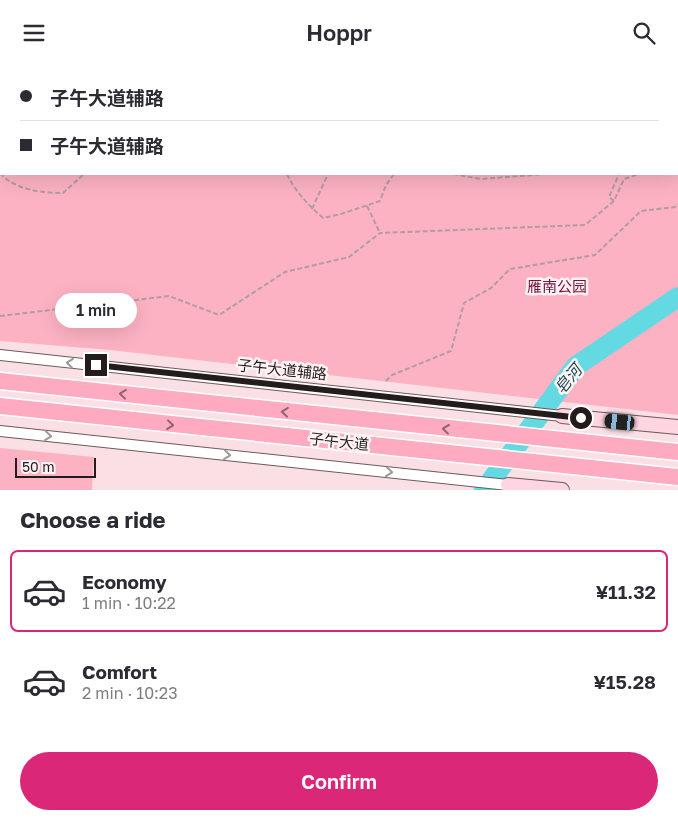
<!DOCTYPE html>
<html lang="en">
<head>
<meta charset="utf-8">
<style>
  :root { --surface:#fff; --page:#f7f7f7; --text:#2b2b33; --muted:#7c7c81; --line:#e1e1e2; --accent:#db2777 }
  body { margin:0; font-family:"Golos Text","Noto Sans SC",sans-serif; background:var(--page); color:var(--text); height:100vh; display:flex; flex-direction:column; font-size:19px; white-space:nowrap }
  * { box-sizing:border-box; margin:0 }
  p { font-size:16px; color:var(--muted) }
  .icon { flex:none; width:28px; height:28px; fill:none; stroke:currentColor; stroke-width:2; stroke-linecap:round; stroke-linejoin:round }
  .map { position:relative; height:425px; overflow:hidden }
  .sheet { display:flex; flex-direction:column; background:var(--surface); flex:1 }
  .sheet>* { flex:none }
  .banner { position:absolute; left:0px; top:0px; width:679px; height:110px; box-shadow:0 5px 20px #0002; display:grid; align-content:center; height:110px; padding:0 20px; background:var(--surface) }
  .scale { position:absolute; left:15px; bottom:12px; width:81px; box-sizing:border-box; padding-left:5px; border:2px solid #241b1d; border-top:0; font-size:14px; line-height:18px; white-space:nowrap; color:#241b1d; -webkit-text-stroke:4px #fdf2f4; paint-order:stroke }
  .end { position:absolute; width:22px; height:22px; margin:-11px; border:6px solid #241b1d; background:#fff; box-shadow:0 0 0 2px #fff }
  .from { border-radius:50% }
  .bubble { position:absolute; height:35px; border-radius:18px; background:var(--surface); box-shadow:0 5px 20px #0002; font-size:16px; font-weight:600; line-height:35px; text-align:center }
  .car { position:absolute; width:15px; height:30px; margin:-15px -8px; border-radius:6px; box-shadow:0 0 4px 1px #0007; background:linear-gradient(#222 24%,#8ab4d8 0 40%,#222 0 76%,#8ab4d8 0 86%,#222 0) }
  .banner b { display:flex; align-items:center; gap:18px; height:48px; font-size:19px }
  .banner b+b { border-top:1px solid var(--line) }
  .banner i { width:12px; height:12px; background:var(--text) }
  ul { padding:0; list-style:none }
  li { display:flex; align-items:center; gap:15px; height:82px; margin:0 10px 8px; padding:0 10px; border:2px solid transparent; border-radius:8px }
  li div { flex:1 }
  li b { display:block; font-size:19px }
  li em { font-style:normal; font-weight:600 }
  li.active { border-color:var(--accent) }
  li>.icon { width:45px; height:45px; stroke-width:1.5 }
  h2 { padding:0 20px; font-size:22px; line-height:60px }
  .button { display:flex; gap:10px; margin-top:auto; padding:10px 20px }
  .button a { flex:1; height:58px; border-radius:30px; background:var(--accent); color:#fff; font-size:20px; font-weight:600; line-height:58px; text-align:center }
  header { display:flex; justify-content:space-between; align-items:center; height:65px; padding:0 20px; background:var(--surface); font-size:22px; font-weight:600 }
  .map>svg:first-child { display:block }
</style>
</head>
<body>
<header><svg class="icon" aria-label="menu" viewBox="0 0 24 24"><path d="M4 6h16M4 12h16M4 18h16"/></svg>Hoppr<svg class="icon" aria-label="search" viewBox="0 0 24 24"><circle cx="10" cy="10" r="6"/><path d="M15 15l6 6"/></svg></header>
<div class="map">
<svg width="678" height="425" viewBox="0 0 678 425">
  <rect width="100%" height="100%" fill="#fae0e5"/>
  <!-- green -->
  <path fill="#fcb2c3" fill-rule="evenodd" d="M0,0H678V350L110,285L0,276ZM1,1H678V109H1Z
    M0,383L94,392L92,425H0Z"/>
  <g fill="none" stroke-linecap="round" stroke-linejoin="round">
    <!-- river -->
    <path stroke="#63d9e1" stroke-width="20" d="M484,425L576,301L678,232"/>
    <!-- minor casing -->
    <g stroke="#6e585c" stroke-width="12">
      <path id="minor" d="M0,290L562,351
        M0,366L508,420"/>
    </g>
    <!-- secondary casing -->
    <g stroke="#6e585c" stroke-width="16">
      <path id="secondary" d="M562,351L678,362
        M508,420L562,425"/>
    </g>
    <!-- primary casing -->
    <g stroke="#fff" stroke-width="19">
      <path id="primary" d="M0,316L678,387
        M0,341L678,412"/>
    </g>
    <!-- path -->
    <path stroke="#b19da1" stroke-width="2" stroke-dasharray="5 2.5" stroke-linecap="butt" d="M639,0L640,1
      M65,1L66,0
      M375,1V0
      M452,1V0
      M516,1L517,0
      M644,1L645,0
      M0,21H1
      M678,72V70
      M0,108C15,125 42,128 63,128L84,109
      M287,109C295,126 308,140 323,153L341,149L380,136L386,120L394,109
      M453,109L481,114L546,109
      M614,136L609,132L619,109
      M367,141L380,168
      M312,144L328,109
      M0,251L169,231L219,250L285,207L349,192L380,168L585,160L614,136L624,114L639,109
      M386,316L392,310L451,286L464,238L491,223L510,204L595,190L641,146L675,142L678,139"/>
    <!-- minor -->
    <use href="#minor" stroke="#fff" stroke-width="10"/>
    <!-- secondary -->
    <use href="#secondary" stroke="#fed5e1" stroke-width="14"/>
    <!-- primary -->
    <use href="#primary" stroke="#feabc2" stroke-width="16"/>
  </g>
  <!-- one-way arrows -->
  <defs><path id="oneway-chevron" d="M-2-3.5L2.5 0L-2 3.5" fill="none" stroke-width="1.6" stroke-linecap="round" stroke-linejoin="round" transform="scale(1.25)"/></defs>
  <g stroke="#9c9899">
    <use href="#oneway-chevron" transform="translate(70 298) rotate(-174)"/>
    <use href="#oneway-chevron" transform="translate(48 371) rotate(6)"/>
    <use href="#oneway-chevron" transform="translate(227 390) rotate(6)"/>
    <use href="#oneway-chevron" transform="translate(389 407) rotate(6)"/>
  </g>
  <g stroke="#916370">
    <use href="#oneway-chevron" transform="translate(123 329) rotate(-174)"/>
    <use href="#oneway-chevron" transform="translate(285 347) rotate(-174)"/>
    <use href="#oneway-chevron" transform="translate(170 360) rotate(6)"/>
    <use href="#oneway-chevron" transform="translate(446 364) rotate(-174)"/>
  </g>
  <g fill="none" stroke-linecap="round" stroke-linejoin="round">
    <!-- route -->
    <path stroke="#241b1d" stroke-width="6" d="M96,300L581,353"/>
  </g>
  <g text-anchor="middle" stroke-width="5" stroke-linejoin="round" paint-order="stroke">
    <!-- park labels -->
    <g font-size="15" fill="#771239" stroke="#fdf2f4">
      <text x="557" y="227">雁南公园</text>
    </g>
    <!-- street labels -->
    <g font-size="15" fill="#241b1d" stroke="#fdf2f4">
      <text transform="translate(282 305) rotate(6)" y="5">子午大道辅路</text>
      <text transform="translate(339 377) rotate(6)" y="5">子午大道</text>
    </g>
    <!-- water labels -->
    <g font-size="16" font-style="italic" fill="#14494d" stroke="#fdf2f4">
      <text transform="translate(568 314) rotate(-50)" y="6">皂河</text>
    </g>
  </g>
</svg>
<div class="scale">50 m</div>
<i class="end from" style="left:581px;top:353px"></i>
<i class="end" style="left:96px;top:300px"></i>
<div class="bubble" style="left:55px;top:228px;width:82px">1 min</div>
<i class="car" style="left:620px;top:357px;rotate:276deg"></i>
<div class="banner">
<b><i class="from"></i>子午大道辅路</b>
<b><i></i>子午大道辅路</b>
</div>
</div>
<section class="sheet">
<h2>Choose a ride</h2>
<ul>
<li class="active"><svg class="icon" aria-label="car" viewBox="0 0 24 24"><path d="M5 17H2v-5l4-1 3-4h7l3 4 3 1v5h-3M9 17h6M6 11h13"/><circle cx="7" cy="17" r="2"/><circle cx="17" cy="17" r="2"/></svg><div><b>Economy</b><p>1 min · 10:22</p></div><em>¥11.32</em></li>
<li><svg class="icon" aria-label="car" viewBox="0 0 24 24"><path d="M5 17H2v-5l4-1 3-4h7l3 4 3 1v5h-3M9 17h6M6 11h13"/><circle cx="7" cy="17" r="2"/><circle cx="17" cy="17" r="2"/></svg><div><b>Comfort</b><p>2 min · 10:23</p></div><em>¥15.28</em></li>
</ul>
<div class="button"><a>Confirm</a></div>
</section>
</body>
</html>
